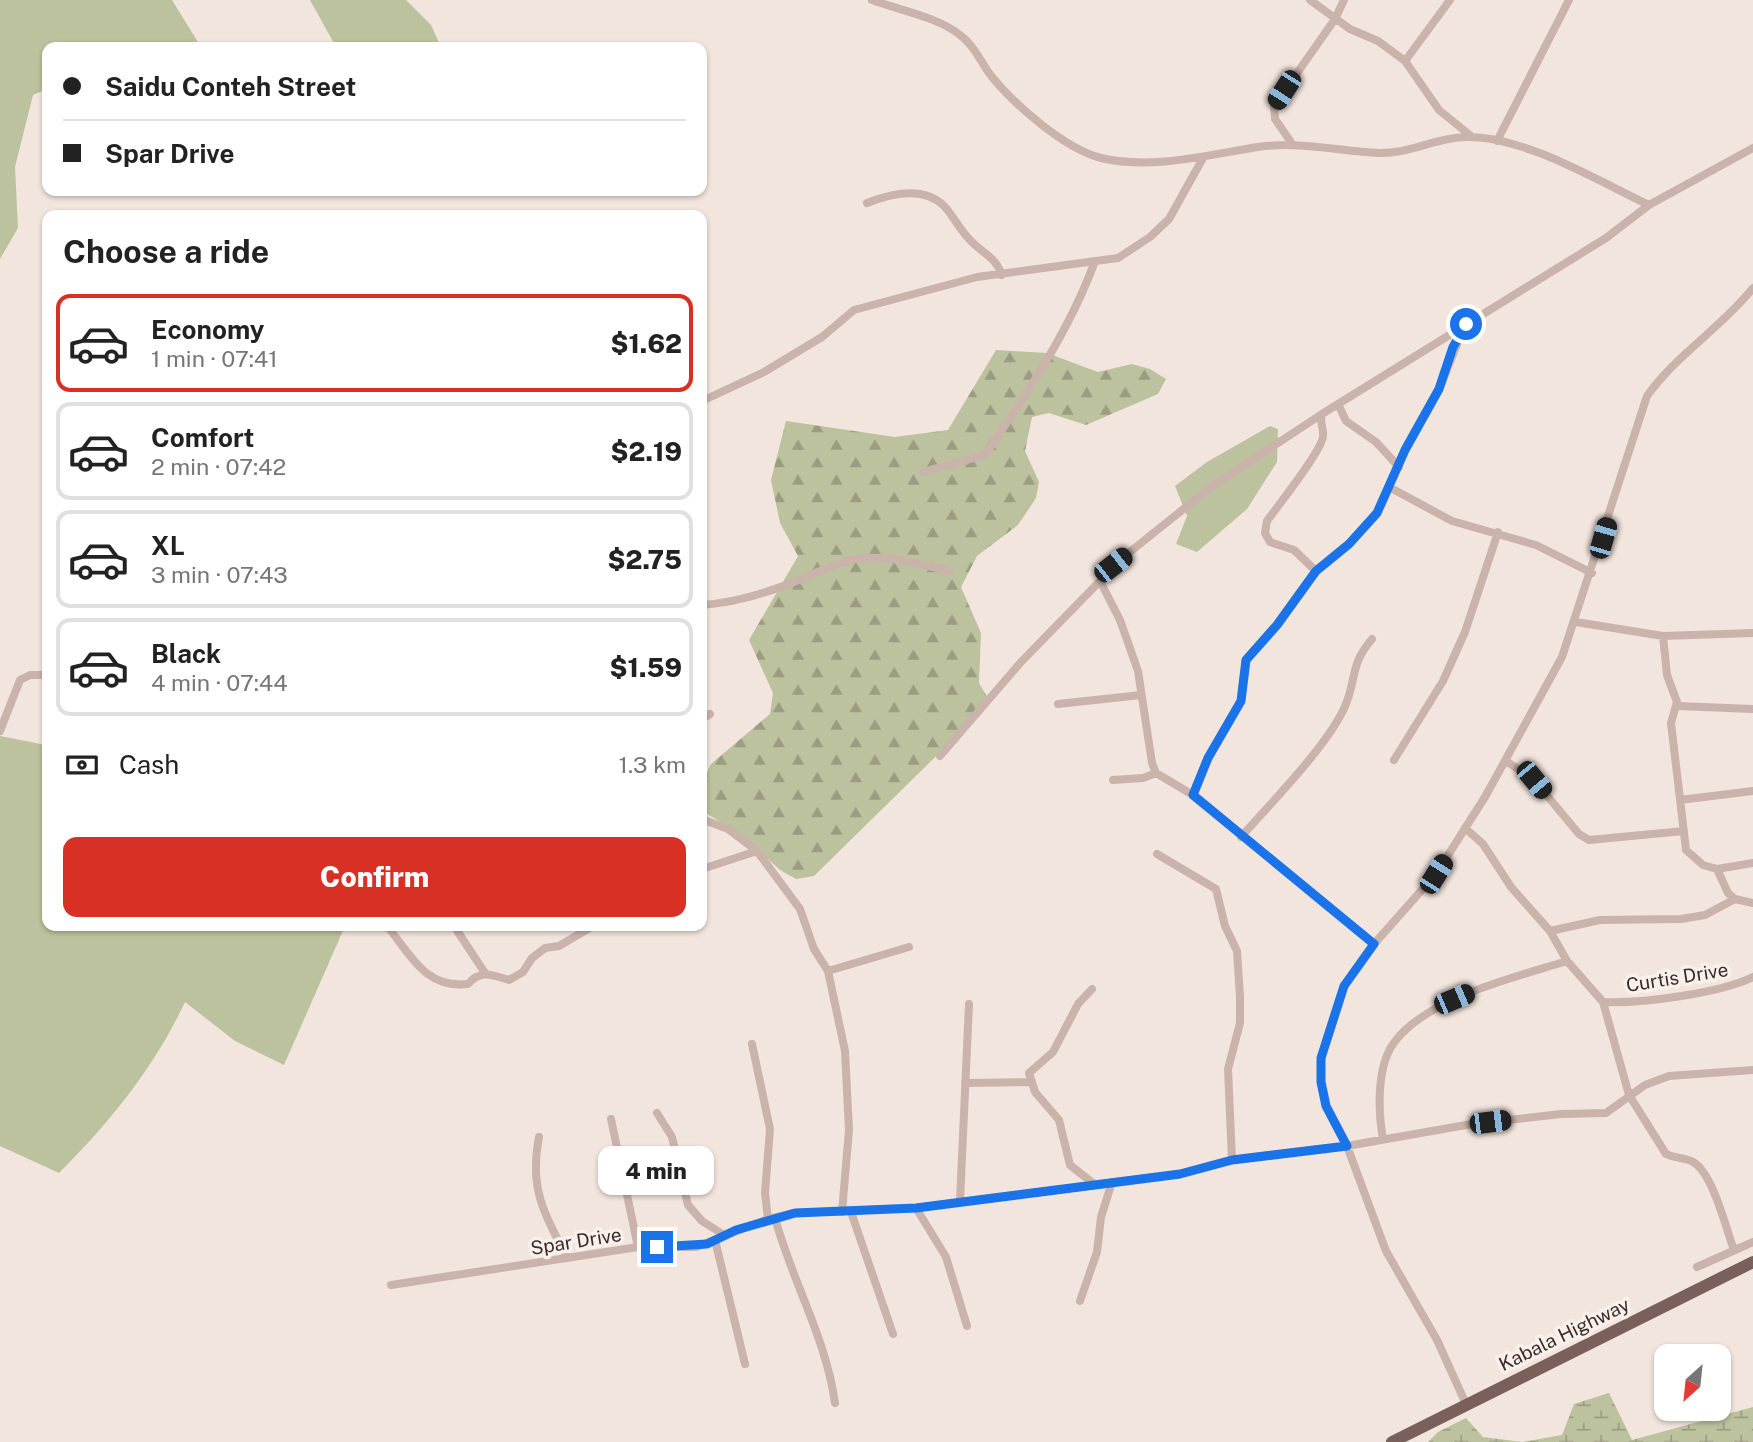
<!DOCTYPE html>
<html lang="en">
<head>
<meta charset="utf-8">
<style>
  :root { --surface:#fff; --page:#f6f6f6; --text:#222; --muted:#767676; --line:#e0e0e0; --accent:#d93025 }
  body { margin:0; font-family:"Public Sans",sans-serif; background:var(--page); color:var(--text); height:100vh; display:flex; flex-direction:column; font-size:26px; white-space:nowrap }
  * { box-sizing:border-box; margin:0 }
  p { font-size:23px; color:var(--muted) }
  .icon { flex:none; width:38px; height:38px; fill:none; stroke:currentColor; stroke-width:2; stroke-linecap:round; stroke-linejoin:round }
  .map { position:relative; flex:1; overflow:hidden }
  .details { position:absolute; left:42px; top:210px; width:665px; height:721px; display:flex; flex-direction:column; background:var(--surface); border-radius:14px; box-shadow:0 2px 5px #0004 }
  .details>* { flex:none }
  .guide { position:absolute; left:42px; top:42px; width:665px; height:154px; border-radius:14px; box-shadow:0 2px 5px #0004; display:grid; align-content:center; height:154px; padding:0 21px; background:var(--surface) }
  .needle { width:46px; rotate:207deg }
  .tools { position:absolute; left:1654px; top:1344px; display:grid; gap:14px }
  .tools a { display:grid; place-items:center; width:77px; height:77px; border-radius:14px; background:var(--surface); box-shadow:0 2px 5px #0004; font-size:35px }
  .end { position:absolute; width:32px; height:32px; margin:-16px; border:9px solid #1a73e8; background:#fff; box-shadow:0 0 0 4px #fff }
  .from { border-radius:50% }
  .bubble { position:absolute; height:49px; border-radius:14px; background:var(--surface); box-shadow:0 2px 5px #0004; font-size:23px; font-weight:800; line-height:49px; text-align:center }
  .car { position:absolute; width:21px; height:42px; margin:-21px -10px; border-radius:9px; box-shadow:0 0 5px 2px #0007; background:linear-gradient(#222 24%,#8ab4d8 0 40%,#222 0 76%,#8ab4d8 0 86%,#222 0) }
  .guide b { display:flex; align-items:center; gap:24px; height:66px; font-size:26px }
  .guide b+b { border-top:2px solid var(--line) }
  .guide i { width:18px; height:18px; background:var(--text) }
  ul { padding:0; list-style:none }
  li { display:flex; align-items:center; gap:21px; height:98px; margin:0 14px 10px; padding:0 7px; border:4px solid var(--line); border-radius:14px }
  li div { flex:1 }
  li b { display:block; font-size:26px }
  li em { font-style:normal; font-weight:800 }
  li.on { border-color:var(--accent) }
  li>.icon { width:63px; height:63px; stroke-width:1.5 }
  h2 { padding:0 21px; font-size:32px; line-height:84px }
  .pay { display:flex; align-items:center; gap:18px; height:77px; padding:0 21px; font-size:26px }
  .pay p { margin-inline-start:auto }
  .button { display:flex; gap:14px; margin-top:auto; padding:14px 21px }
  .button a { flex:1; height:80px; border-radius:14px; background:var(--accent); color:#fff; font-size:28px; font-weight:800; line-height:80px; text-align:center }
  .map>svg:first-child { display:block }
</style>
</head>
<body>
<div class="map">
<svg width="1753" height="1442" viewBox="0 0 1753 1442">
  <defs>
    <pattern id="forest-firs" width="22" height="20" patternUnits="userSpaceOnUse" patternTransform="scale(1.75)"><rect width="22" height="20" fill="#bcc19e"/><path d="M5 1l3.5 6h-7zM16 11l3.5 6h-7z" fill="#9a9d81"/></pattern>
    <pattern id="wetland-marsh" width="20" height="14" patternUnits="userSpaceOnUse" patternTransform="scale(1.75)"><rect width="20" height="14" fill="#bcc19e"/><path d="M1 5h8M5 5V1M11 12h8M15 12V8" fill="none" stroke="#9a9d81"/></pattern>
  </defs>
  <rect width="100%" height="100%" fill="#f2e5de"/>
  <!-- grass -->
  <path fill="#bcc19e" d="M0,0H172L201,47H47V89L33,95L15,167L18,228L0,259Z
    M310,0H406L431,25L441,47H336Z
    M1270,426L1278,429L1277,462L1247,509L1197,552L1176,544L1187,516L1175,486L1207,462Z
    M0,736L41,744L47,749V926H345L284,1065L235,1041L185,1002C154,1068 110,1122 59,1173L0,1146Z"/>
  <!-- forest -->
  <path fill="url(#forest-firs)" d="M996,350L1047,353L1098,372L1132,364L1150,369L1166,379L1158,394L1086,425L1049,413L1032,417L1025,451L1039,482L1036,498L1018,525L977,556L961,587L981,633L979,683L988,698L980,713L814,876L796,879L780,870L739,833L702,811V782L711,764L770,714L773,693L749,640L798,556L780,523L771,480L786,421L895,437L948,430Z"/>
  <!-- wetland -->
  <path fill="url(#wetland-marsh)" d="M1609,1393L1632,1440L1753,1407V1442H1523L1562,1435L1574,1404Z
    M1466,1418L1483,1437L1522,1442H1428L1438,1432Z"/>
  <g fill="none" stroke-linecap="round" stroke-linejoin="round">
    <!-- minor -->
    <path stroke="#cab3aa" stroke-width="8" d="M872,0C899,10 938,17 960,35C975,46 981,63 992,77C1015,105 1065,149 1101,158C1152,170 1208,155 1258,147C1299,141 1339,151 1379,153C1409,154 1437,137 1467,137C1524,136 1598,181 1649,205
      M1310,0L1350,29L1378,41L1405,61L1439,110L1471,136
      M1405,61L1450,0
      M1497,141L1569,0
      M1293,145L1275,119L1274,106L1335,19L1344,0
      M867,203C890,194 923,185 944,206C952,214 960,230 970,240C983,254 995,256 1002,275
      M702,401L764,372L822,337L854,310L977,277L1118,258L1150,237L1169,219L1203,158
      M1338,404L1346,421L1376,442L1399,467
      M923,472L985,455C1027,393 1069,332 1095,261
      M1389,487L1452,521L1536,545L1592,573
      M1316,571L1294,550L1270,542L1265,533L1267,521C1277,507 1323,449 1323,436C1324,427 1319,423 1322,414
      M702,605C735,603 770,592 801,579C822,571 841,560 863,558C893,556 920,564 949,571
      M1576,622L1663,636L1753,633
      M1663,636L1667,675L1677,702L1671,723L1686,850L1703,865L1717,869L1728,893L1735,899L1753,903
      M1058,704L1141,695
      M1677,706L1753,709
      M702,719L710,714
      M0,731L20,680L30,675H47
      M940,756L1021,662L1100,581
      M1394,760L1443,681L1465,632L1498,532
      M1506,761L1534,780L1579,834L1589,840L1684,831
      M1113,780L1143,778L1156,773
      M1193,795L1208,757L1241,701L1246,660L1277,625L1316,571L1349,544L1377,513L1405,450L1439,389L1465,325
      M1680,800L1753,791
      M702,819L728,829L757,851L800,909L814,949L828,971L845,1051L849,1130L842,1212
      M1465,828L1483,844L1511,887L1550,931L1567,961L1603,1002
      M1241,837C1270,804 1331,742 1346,704C1357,676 1350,665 1372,639
      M1157,854L1216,889L1225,926L1237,951L1240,997V1023L1228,1069L1232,1160
      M702,869L757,851
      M1717,869L1753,863
      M387,926C410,953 424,989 468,984C481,969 492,975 509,980L523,972L532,958L545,948L559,946L593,926
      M454,926L485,973
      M1550,931L1600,920L1681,919L1705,915L1735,899
      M1374,944L1193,795L1156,773L1152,763L1138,671L1120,620L1100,581L1106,571L1211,487L1322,414L1606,238L1649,205L1753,148
      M828,971L909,947
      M1092,989L1078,1004L1053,1052L1029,1073L1035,1092L1059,1120L1070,1165L1094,1184
      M1603,1002L1629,1095L1666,1154C1674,1158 1686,1158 1693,1162C1713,1173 1726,1229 1734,1250
      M1603,1002C1641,1004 1720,993 1753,977
      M752,1044L770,1129L765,1193L768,1219
      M965,1083L1030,1082
      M657,1113L672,1137L688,1205L702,1221L724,1235
      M611,1119L638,1247
      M539,1137C529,1190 544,1212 567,1258
      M1383,1139C1378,1111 1376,1064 1396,1040C1430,997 1516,977 1567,961
      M960,1201L969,1004
      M916,1208L946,1257L967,1326
      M851,1212L893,1334
      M775,1218C792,1281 826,1338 835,1403
      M715,1240L745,1364
      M1697,1267L1753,1242
      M391,1285L638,1247H696L768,1219L795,1213L916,1208L1180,1174L1232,1160L1347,1146L1466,1125L1561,1114L1606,1113L1645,1085L1669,1076L1753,1070
      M1080,1301L1097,1252L1101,1217L1112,1182
      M1466,1404L1437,1340L1386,1251L1347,1146L1326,1106L1321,1082V1058L1344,986L1374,944L1436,874L1485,797L1562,657L1647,396C1677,354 1721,328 1753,288"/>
    <!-- primary -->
    <path stroke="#79605b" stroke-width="12" d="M1392,1442L1753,1262"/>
  </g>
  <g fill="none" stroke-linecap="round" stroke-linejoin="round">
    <!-- route -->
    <path stroke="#1a73e8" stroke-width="9" d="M657,1247L707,1244L736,1230L795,1213L916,1208L1180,1174L1232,1160L1347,1146L1326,1106L1321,1082V1058L1344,986L1374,944L1193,795L1208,758L1241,701L1246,660L1277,625L1316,571L1349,544L1377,513L1405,450L1439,389L1453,347L1466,324"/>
  </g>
  <g text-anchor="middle" stroke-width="7" stroke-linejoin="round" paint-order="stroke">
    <!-- street labels -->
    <g font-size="19" fill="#382b2a" stroke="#faf0eb">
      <text transform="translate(1677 977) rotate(-9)" y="7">Curtis Drive</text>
      <text transform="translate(576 1241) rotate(-9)" y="7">Spar Drive</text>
      <text transform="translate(1564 1334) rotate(-26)" y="7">Kabala Highway</text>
    </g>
  </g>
</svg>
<div class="tools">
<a><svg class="needle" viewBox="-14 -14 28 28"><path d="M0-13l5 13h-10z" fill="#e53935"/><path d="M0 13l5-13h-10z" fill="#767676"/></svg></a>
</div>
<i class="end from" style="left:1466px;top:324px"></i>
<i class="end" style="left:657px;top:1247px"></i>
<div class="bubble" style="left:598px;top:1146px;width:116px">4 min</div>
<i class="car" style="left:1284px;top:90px;rotate:213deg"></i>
<i class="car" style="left:1603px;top:538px;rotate:16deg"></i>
<i class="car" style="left:1113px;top:565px;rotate:52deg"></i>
<i class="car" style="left:1534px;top:780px;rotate:140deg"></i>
<i class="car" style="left:1436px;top:874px;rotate:32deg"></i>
<i class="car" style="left:1454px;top:999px;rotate:67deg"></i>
<i class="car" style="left:1490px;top:1122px;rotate:83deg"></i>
<div class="guide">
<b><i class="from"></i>Saidu Conteh Street</b>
<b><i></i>Spar Drive</b>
</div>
<section class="details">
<h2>Choose a ride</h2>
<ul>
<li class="on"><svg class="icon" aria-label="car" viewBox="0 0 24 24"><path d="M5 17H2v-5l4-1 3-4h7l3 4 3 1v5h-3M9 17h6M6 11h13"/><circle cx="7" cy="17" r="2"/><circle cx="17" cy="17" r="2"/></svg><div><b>Economy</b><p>1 min · 07:41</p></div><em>$1.62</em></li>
<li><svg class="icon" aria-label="car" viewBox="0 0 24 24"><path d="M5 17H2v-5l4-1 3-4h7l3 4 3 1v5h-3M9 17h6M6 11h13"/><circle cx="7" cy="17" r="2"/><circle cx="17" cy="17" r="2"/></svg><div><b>Comfort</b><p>2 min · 07:42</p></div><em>$2.19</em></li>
<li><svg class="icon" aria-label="car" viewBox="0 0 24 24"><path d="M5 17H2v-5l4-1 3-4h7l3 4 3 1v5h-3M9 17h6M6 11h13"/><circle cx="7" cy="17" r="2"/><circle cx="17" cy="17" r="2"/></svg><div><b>XL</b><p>3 min · 07:43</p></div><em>$2.75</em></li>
<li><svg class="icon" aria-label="car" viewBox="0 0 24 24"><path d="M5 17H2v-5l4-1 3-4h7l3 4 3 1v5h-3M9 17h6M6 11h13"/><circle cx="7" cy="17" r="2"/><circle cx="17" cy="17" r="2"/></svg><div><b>Black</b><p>4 min · 07:44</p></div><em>$1.59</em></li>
</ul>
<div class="pay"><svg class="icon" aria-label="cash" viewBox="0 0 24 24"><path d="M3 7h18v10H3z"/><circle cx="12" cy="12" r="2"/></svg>Cash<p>1.3 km</p></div>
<div class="button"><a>Confirm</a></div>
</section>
</div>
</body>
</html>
